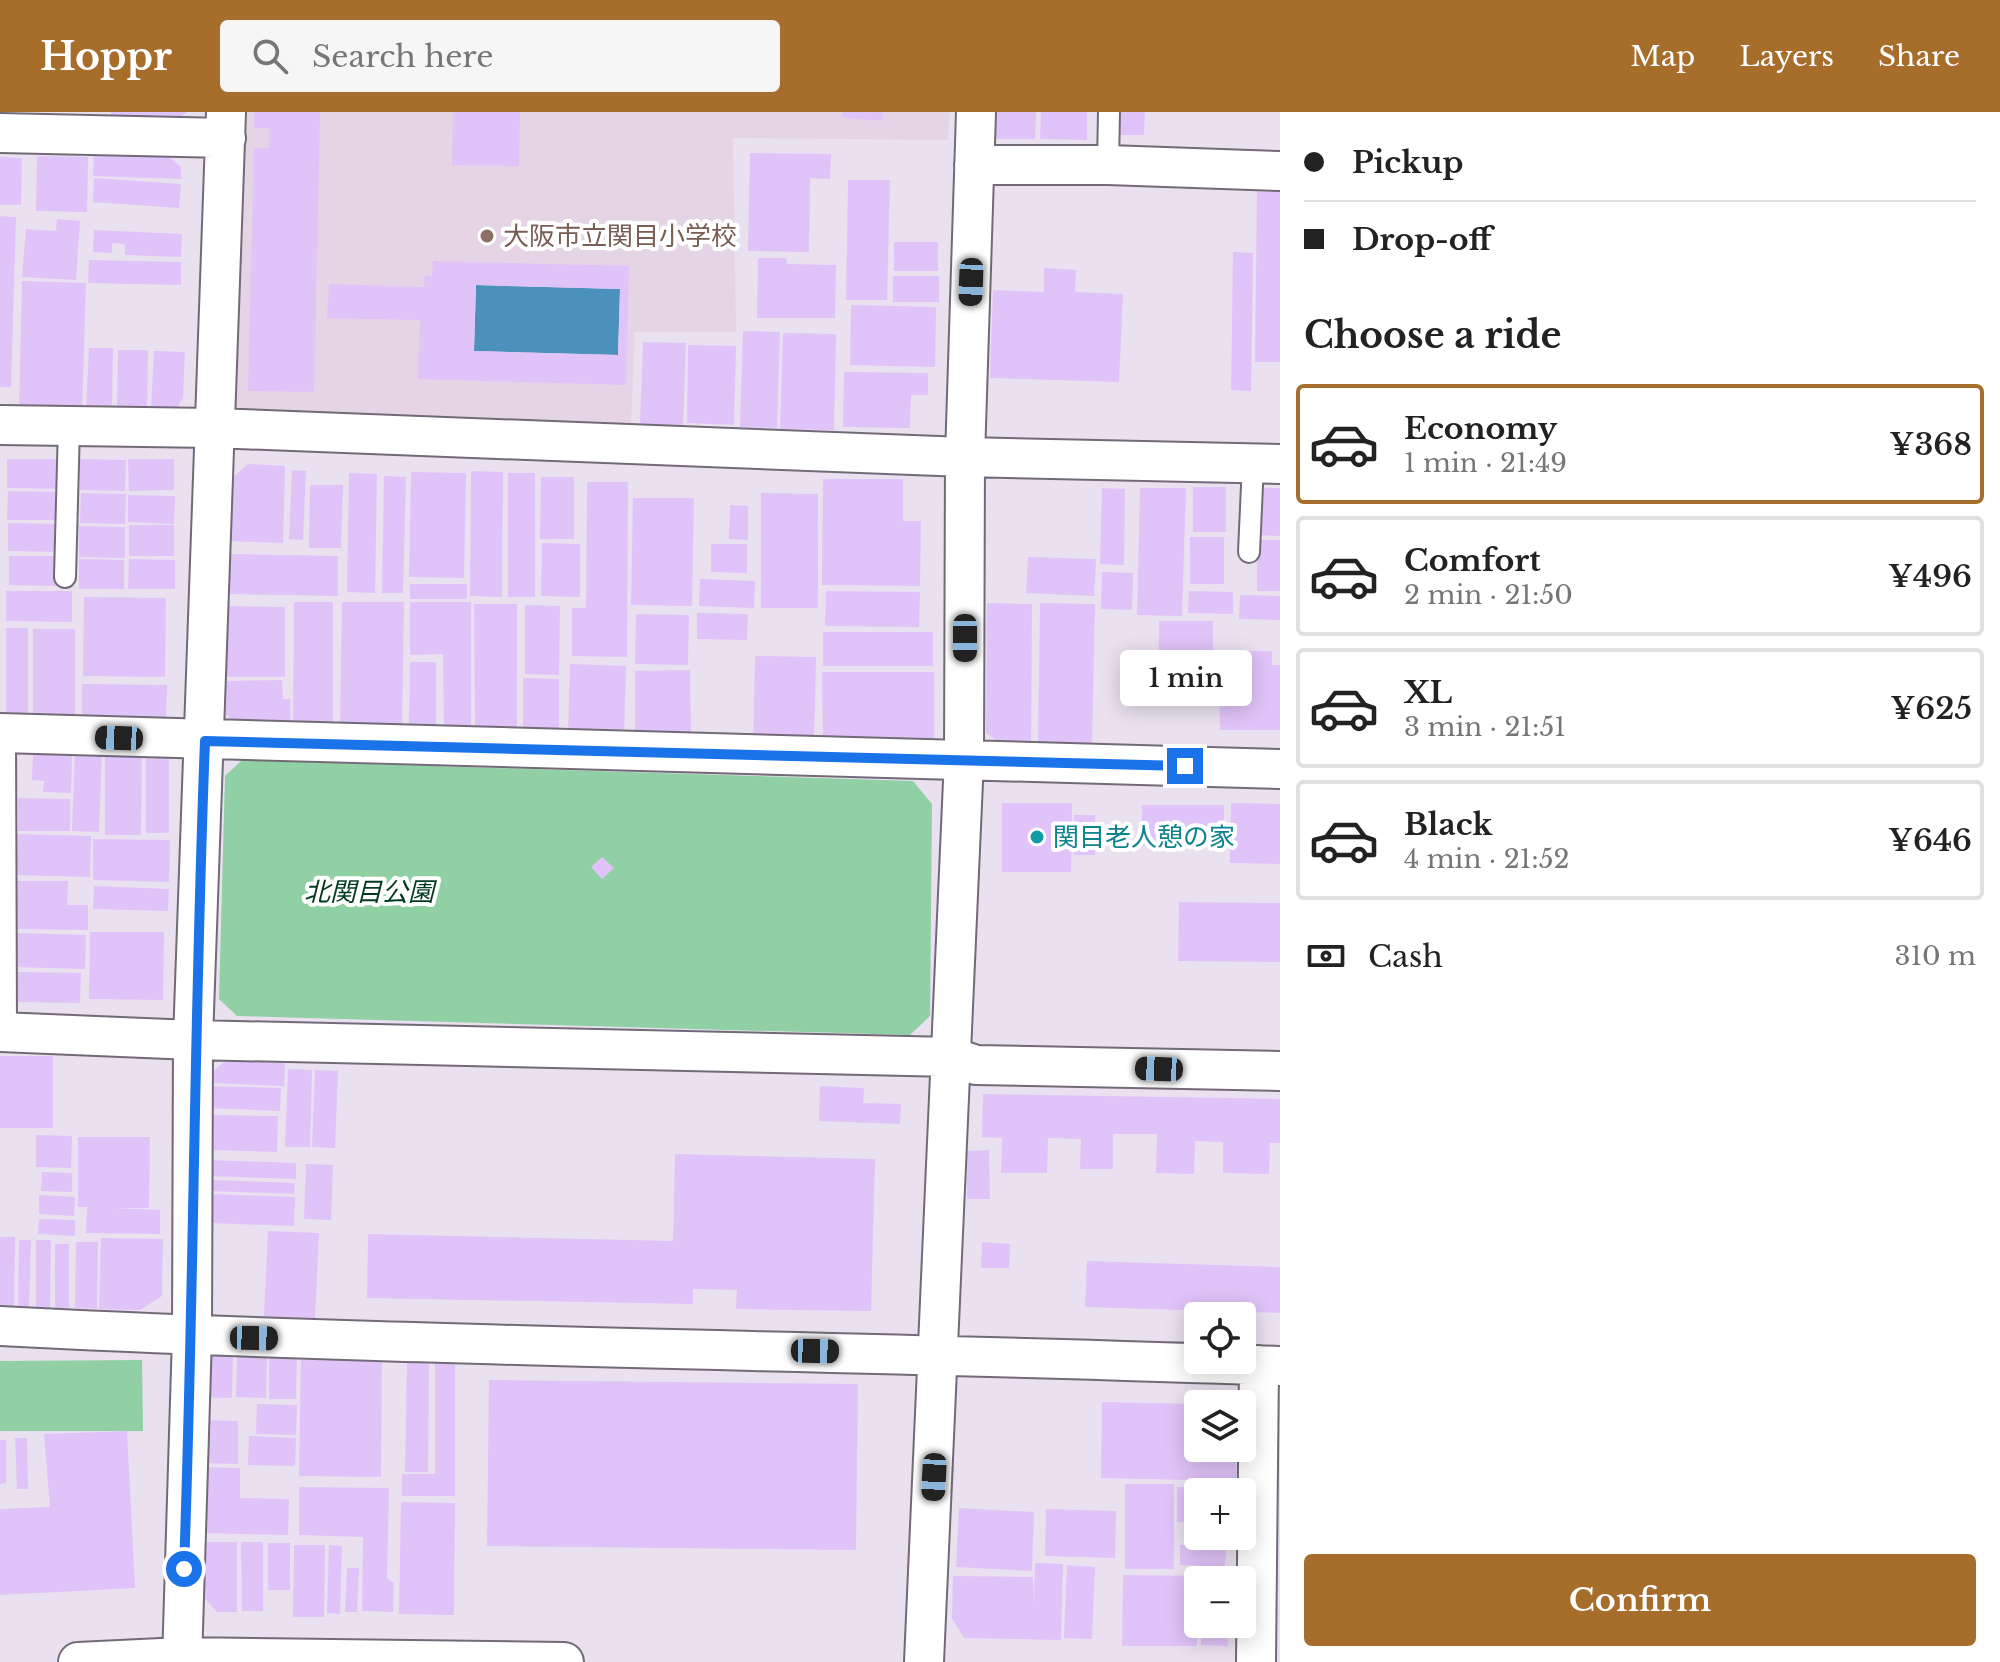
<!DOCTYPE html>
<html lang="en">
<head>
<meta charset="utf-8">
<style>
  :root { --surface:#fff; --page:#f6f6f6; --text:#222; --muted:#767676; --line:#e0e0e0; --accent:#a66d2b }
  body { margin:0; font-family:"Libre Baskerville","Noto Sans JP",serif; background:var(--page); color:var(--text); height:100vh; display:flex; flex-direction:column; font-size:30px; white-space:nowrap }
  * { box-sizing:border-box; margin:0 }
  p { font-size:26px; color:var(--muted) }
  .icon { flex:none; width:44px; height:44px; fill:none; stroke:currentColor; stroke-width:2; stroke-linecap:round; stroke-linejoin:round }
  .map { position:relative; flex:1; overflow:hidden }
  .side { display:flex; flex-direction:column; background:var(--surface); width:720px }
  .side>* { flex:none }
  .banner { display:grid; align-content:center; height:176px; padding:0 24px; background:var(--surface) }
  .tools { position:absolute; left:1184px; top:1190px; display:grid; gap:16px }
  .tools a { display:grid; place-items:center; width:72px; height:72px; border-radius:8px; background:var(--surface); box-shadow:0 4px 20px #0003; font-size:40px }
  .end { position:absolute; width:36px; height:36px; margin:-18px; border:10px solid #1a73e8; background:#fff; box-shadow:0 0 0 4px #fff }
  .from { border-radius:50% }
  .bubble { position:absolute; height:56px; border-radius:8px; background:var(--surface); box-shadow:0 4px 20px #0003; font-size:26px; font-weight:600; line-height:56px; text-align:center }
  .car { position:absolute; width:24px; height:48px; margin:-24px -12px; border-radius:10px; box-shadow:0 0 6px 2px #0007; background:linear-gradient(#222 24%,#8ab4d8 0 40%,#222 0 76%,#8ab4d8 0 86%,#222 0) }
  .banner b { display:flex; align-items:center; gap:28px; height:76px; font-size:30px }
  .banner b+b { border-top:2px solid var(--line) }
  .banner i { width:20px; height:20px; background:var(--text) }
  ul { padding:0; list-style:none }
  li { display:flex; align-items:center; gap:24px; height:120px; margin:0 16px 12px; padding:0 8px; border:4px solid var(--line); border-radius:8px }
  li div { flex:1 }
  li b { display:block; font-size:30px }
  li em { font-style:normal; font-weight:600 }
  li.active { border-color:var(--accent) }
  li>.icon { width:72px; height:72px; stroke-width:1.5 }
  h2 { padding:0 24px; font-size:36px; line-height:96px }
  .pay { display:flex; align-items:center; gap:20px; height:88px; padding:0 24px; font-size:30px }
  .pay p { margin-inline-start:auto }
  .primary-button { display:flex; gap:16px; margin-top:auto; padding:16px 24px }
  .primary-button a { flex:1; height:92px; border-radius:8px; background:var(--accent); color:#fff; font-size:32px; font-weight:600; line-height:92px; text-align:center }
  header { display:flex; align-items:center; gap:48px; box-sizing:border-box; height:112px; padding:0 40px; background:var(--accent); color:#fff }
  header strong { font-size:38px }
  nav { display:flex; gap:44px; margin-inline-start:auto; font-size:28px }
  .search { width:560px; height:72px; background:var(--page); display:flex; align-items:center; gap:20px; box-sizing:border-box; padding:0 28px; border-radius:8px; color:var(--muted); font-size:30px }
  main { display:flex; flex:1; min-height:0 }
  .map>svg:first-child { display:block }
</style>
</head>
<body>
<header>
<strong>Hoppr</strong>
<div class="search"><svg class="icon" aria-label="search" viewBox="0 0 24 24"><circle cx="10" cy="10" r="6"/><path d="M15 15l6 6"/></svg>Search here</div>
<nav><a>Map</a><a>Layers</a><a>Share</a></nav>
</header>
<main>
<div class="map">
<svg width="1280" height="1550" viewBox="0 0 1280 1550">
  <rect width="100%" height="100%" fill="#e9e1f0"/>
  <!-- education -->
  <path fill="#e5d4e6" d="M244,0H950L948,28L733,26L736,220H635L631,313L235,298Z"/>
  <!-- green -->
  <path fill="#90d0a4" d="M242,648L913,669L932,692L930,904L910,923L237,904L219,887L225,664Z
    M142,1248L143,1319H0V1249Z"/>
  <!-- water -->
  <path fill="#4a91bd" d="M476,173L620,177L618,243L474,239Z"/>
  <!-- building -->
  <path fill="#e0c3f8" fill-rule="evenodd" d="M111,0H187L176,8L111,6Z
    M254,0H320L314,280L248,279L254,36H269V16H254Z
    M453,0H520L519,54L452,53Z
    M843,0H883L882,9L842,5Z
    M992,0H1036L1035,27H991Z
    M1041,0H1087V28L1040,27Z
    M1117,0H1145L1144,23H1117Z
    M750,41L831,42L830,67L810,66L809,140L748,139Z
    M94,42L169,45L181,55V67L93,64Z
    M37,44L88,45L87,100L36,99Z
    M0,45L22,46L21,93H0Z
    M94,66L181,72L179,96L93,90Z
    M848,68H890L887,188H846Z
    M1257,79L1280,80V250H1255Z
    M0,104L16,105L11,275H0Z
    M57,107L80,109L76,168L22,165L26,117L56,119Z
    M94,118L182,122L181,145L125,143V132L112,131V141L93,140Z
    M894,130H938V159H894Z
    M1233,140L1253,141L1251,279L1231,278Z
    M758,146H786L787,152L836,153L835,206H757Z
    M89,148L181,150V173L88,171Z
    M433,149L629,154L626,273L418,267L420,208L327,206L329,172L424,175L425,163L432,164ZM476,173L620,177L618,243L474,239Z
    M1044,156L1076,158L1075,180L1123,182L1119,270L990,266L993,178L1044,180Z
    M893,164H939V190H893Z
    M22,169L86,171L82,302L19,301Z
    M851,193L936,195L935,255L850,253Z
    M743,219L780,220L777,316L740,315Z
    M783,221L836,222L834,318L780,317Z
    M643,230L686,231L683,314L640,313Z
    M688,233L736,234L734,313L687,311Z
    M89,236H113L112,298H86Z
    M118,238H148L147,300H117Z
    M154,239L185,240L183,285L175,300L151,298Z
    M844,260L928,261V283H911L910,316L843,315Z
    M7,347H60V377L7,376Z
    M80,347L126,348L125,379L80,378Z
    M128,347H174V378L129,379Z
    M248,352L285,354L283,431L224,429L226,371Z
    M292,358L306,359L303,428L289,427Z
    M471,359L503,360L502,485L470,484Z
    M411,360L466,361L464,466L409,465Z
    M349,361L377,362L375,481L347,480Z
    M508,361H535V485H508Z
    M384,364L406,365L403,481H382Z
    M541,365H574V427H540Z
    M823,367H903V409H921L920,474L822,473Z
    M587,370H628L627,545L572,544V496H586Z
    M310,373H343L341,436H309Z
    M1193,375H1226V420H1193Z
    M1102,376L1125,377L1124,453L1100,452Z
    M1140,376H1186L1182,504L1137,503Z
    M1257,376H1280V424L1256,423Z
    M8,379L60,380V408H7Z
    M81,381L126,382L125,412L80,411Z
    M761,381L818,382V496H761Z
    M128,383L175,384L174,412L128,410Z
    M633,386H694L692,494L631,493Z
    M730,393L748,394V428L729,427Z
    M8,411L61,412V440L8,439Z
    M129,413H174V444H129Z
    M79,414L125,415V446L79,445Z
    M1190,425H1224V472H1190Z
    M1257,428H1280V479H1257Z
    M542,431L580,432V485L541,484Z
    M711,432H747V461L711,460Z
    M226,442L338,444V484L225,482Z
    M9,444H58V474L9,473Z
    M1028,445L1096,447L1094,484L1026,481Z
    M79,447L124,448V477H79Z
    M129,447L175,448V477H128Z
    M1102,460L1133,461L1132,498L1101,497Z
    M700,467L755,469L754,496L699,494Z
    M410,472H467V487H410Z
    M6,479H72V510L6,509Z
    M826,479L920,480L919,515L825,514Z
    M1189,479L1233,480V502L1188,501Z
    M1240,483L1280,484V508L1239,507Z
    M84,485L166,486L165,565L83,564Z
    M294,490H333V617H293Z
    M342,490H404L402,618H340Z
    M410,490H471V618H444L443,542L410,543Z
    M987,491L1032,492L1031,633H1004L986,621Z
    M1040,491L1095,492L1092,634L1038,633Z
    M474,492H517V616H475Z
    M525,493L560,494L559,563L525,562Z
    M225,494L285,495V565H224Z
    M697,501L748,502L747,528L697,527Z
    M636,502L689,503L688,553L635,552Z
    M1159,509H1213V593H1158Z
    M6,516H28V605L6,604Z
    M33,517H75V605H33Z
    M823,520H933V554H823Z
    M1234,539H1272V553H1280V618H1220L1219,552H1234Z
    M755,544L816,545L814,633L753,631Z
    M410,550H436V618L409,617Z
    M570,552L626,554L624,625L568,624Z
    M690,558L691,623H635V559Z
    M822,560H934V628H823Z
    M523,566L559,567V616H523Z
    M282,568L283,587H290L291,621H251L221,599L220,569Z
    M82,572L167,573L166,607L82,606Z
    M75,638L102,640L99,720L72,719Z
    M146,641H169V721H146Z
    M33,642L72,644L71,681L43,680L44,669L32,668Z
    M105,642H142L141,723H105Z
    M18,686L70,687V719H18Z
    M1002,691H1072L1071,760H1002Z
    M1231,691L1280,692V752L1230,751Z
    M1142,693H1224V734H1142Z
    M1074,703H1095V743H1074Z
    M15,722L91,724L90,765L14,763Z
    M93,727L170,728L169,770L93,768Z
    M602,745L614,756L602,767L591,755Z
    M13,769H68L67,793H88V818L13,817Z
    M94,774L169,777L168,799L93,797Z
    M1179,790L1280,791V850L1178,849Z
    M90,820H164L163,888L89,887Z
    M15,821L86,823L85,857L14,855Z
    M14,860L81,861L80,891L18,890Z
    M0,944H53V1016H0Z
    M226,948L285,950L284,974L210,971V962Z
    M288,957L312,958L310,1035H285Z
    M315,958L338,959L335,1036L312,1035Z
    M209,974L281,976L280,999L207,996Z
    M820,974L864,976L863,991L901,992L900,1012L819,1009Z
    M983,982L1280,987V1031H1270L1269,1062L1223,1061V1030L1195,1029L1194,1062L1156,1061L1157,1022H1113V1057H1080L1081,1027L1048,1026L1047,1061H1001L1002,1026L982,1025Z
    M211,1003L278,1004L277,1040L210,1038Z
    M36,1023L72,1024L71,1056L36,1055Z
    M78,1025H150L149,1096H114L160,1098V1122L86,1121L87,1095H78Z
    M989,1038L990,1087H967V1039Z
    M675,1042L875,1047L871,1199L736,1197L737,1178L693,1177V1192L367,1186L368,1122L673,1129Z
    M208,1048L296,1051V1067L207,1064Z
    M306,1052L333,1053L331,1108L304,1107Z
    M42,1060L72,1061V1080L41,1079Z
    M210,1068L295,1071L294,1082L210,1079Z
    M211,1082L295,1085L294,1114L210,1111Z
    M39,1083L75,1085L74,1104L39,1102Z
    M39,1107L75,1108V1124L38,1122Z
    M268,1119L319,1121L315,1206L264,1205Z
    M0,1125H15L14,1197H0Z
    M101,1126L163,1127L162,1184L140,1198L99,1197Z
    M19,1128H31L29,1197H18Z
    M36,1128H51L50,1198L36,1197Z
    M76,1130H98L97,1197L75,1196Z
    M982,1130L1010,1132L1009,1156H981Z
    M55,1132H69V1196H55Z
    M1087,1149L1280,1155V1201L1085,1195Z
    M207,1244H233L232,1286L199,1285Z
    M237,1244H267L266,1286L236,1285Z
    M269,1245H297L296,1287H269Z
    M301,1248L382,1249L381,1365L299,1364Z
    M407,1248H429L428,1360H405Z
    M435,1250H455V1384H402V1362H435Z
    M489,1268L858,1272L856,1438L487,1434Z
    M1102,1290L1198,1292V1336H1236V1369L1101,1366Z
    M257,1292L297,1293L296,1323L256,1322Z
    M197,1308L238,1309V1352L196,1351Z
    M127,1319L135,1476L0,1483V1397L50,1395L44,1322Z
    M249,1324L296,1326L295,1354L248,1353Z
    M15,1326H27L28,1377H17Z
    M0,1328H6V1371L0,1372Z
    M196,1355L240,1356V1386L289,1387L288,1423L194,1421Z
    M1125,1372H1174V1457H1125Z
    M299,1375L389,1376L387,1466L394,1471L393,1500L362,1499L363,1425L299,1423Z
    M1177,1375H1230V1380H1198V1410H1177Z
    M401,1390L455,1391L454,1503L399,1502Z
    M959,1396L1034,1400L1032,1459L956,1455Z
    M1046,1397L1116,1399L1115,1446L1045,1444Z
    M197,1430H237V1500H217L198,1479Z
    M241,1430H263V1499H242Z
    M268,1431H290V1478H268Z
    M294,1433H325L324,1505H293Z
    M329,1433L342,1434L340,1502L327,1501Z
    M1180,1433L1226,1434L1225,1455L1180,1453Z
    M1035,1451L1063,1452L1061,1528L964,1526L952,1506L953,1464L1033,1465L1034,1493Z
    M1067,1453L1095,1455L1092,1527L1064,1526Z
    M347,1456H359L357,1500H345Z
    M1123,1463L1198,1464L1197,1534H1122Z
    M1201,1512H1228V1534L1201,1533Z"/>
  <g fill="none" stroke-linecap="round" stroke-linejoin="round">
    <!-- service casing -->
    <g stroke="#726a77" stroke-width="24">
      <path id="service" d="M1108,53L1109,0
        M1249,440L1253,351
        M65,465L69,314
        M5,621L6,920"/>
    </g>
    <!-- minor casing -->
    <g stroke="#726a77" stroke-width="42">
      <path id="minor" d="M0,21L226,26
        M974,53H1108L1280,59
        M0,313L214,316L965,345L1280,352
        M0,621L1280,657
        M0,920L193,928L952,945L976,953L1280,959
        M0,1214C426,1236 853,1238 1280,1254
        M78,1550L182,1545L564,1550
        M182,1550L192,1224L193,928L226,0
        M924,1550L964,647L965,345L976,0
        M1256,1550L1259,1253"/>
    </g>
    <!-- service -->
    <use href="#service" stroke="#fff" stroke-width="20"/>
    <!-- minor -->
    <use href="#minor" stroke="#fff" stroke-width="38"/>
  </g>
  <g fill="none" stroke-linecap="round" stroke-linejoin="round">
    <!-- route -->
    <path stroke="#1a73e8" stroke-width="10" d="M184,1457C194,1181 194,905 205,629L1185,654"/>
  </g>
  <!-- markers -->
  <circle fill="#8d6e63" stroke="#fff" stroke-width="3" cx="487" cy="124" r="8"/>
  <circle fill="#0f9aa8" stroke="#fff" stroke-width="3" cx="1037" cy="725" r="8"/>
  <g text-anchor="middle" stroke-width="8" stroke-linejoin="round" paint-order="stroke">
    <!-- education labels -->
    <g font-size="26" fill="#785e54" stroke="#fff" text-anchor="start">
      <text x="503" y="133">大阪市立関目小学校</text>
    </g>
    <!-- culture labels -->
    <g font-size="26" fill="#0d838f" stroke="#fff" text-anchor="start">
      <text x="1053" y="734">関目老人憩の家</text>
    </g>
    <!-- park labels -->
    <g font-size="26" font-style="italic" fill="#003a1d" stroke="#fff">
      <text x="369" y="789">北関目公園</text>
    </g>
  </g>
</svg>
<div class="tools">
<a><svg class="icon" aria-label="locate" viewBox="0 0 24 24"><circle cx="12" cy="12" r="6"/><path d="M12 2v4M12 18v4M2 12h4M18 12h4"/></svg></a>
<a><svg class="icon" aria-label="layers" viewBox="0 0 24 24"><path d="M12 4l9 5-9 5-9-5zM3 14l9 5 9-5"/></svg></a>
<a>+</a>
<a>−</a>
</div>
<i class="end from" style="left:184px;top:1457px"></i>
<i class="end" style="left:1185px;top:654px"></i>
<div class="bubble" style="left:1120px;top:538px;width:132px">1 min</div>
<i class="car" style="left:971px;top:170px;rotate:182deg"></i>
<i class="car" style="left:965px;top:526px;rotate:180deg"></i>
<i class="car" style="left:119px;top:626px;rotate:272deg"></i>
<i class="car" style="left:1159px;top:957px;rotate:272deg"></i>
<i class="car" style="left:254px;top:1226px;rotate:91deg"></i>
<i class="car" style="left:815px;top:1239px;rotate:91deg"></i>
<i class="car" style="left:934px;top:1365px;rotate:183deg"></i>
</div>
<section class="side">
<div class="banner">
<b><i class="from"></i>Pickup</b>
<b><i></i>Drop-off</b>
</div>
<h2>Choose a ride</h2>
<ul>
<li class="active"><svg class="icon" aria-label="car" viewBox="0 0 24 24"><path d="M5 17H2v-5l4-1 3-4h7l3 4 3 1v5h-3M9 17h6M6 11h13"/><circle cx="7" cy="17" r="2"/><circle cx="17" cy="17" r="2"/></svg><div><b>Economy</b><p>1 min · 21:49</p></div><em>¥368</em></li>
<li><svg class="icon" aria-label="car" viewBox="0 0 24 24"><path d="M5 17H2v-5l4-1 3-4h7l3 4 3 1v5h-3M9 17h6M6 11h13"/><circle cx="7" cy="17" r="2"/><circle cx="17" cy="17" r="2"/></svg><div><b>Comfort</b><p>2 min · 21:50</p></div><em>¥496</em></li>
<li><svg class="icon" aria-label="car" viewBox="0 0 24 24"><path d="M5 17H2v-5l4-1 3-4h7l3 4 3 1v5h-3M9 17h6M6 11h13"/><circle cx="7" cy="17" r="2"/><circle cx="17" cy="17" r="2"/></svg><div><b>XL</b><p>3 min · 21:51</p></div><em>¥625</em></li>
<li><svg class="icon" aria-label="car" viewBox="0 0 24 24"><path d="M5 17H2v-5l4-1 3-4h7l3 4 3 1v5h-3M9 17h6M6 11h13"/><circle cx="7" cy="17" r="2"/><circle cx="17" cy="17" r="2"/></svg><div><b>Black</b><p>4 min · 21:52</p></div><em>¥646</em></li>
</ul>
<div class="pay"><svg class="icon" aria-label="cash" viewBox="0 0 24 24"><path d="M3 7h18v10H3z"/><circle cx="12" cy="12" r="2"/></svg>Cash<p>310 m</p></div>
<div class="primary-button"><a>Confirm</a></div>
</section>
</main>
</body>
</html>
